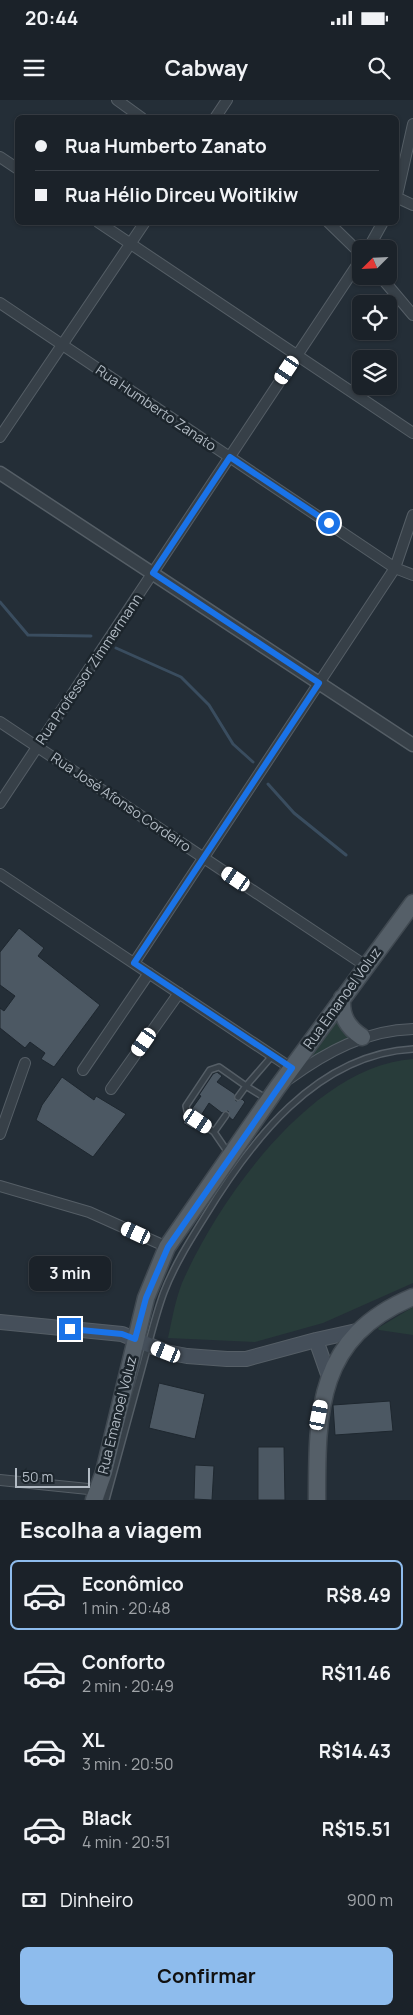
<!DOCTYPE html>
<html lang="pt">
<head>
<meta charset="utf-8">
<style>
  :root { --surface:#1b2229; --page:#242a31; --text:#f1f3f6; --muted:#a0a4a8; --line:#393f46; --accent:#8ebced }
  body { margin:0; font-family:Manrope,sans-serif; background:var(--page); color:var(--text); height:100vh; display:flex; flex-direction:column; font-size:19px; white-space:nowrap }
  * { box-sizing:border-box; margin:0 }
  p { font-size:16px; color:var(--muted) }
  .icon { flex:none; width:28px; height:28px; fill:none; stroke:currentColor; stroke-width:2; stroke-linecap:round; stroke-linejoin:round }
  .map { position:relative; height:1400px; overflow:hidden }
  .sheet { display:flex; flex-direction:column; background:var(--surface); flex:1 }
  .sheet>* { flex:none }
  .hud { position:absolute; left:15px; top:15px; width:384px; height:110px; border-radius:8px; box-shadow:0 1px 4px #0004,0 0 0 1px var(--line); display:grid; align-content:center; height:110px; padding:0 20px; background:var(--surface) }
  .needle { width:32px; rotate:246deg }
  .buttons { position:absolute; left:352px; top:140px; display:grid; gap:10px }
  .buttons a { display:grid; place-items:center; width:45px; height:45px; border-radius:8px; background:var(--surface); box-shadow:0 1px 4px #0004,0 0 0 1px var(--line); font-size:25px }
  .scale { position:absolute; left:15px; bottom:12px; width:75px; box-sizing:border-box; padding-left:5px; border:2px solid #b2bbc4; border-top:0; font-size:14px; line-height:18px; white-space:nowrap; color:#b2bbc4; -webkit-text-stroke:4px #1c252c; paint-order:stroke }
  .end { position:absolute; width:22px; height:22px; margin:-11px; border:6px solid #1a73e8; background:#fff; box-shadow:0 0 0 2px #fff }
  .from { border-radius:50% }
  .bubble { position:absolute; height:35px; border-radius:8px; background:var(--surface); box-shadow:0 1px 4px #0004,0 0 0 1px var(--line); font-size:16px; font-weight:700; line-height:35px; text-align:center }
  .car { position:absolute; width:15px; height:30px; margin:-15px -8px; border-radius:6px; box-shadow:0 0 4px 1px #0007; background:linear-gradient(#fff 24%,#345 0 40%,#fff 0 76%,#345 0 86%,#fff 0) }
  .hud b { display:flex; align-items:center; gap:18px; height:48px; font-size:19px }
  .hud b+b { border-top:1px solid var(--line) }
  .hud i { width:12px; height:12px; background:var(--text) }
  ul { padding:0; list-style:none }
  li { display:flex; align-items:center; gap:15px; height:70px; margin:0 10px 8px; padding:0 10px; border:2px solid transparent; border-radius:8px }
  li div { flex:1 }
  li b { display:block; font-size:19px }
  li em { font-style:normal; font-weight:700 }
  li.active { border-color:var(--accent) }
  li>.icon { width:45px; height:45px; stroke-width:1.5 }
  h2 { padding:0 20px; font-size:22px; line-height:60px }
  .pay { display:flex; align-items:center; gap:12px; height:55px; padding:0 20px; font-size:19px }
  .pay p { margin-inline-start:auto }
  .action { display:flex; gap:10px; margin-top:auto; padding:10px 20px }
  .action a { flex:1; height:58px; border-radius:8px; background:var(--accent); color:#111; font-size:20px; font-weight:700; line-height:58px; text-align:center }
  .status { display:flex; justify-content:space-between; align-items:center; height:35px; padding:0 25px; background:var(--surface); direction:ltr }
  .status svg { height:14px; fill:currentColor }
  header { display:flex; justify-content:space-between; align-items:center; height:65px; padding:0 20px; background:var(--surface); font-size:22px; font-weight:700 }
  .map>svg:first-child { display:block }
</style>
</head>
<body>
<div class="status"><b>20:44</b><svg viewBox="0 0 49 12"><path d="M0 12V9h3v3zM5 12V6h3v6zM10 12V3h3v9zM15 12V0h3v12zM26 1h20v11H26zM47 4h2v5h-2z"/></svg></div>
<header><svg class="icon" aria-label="menu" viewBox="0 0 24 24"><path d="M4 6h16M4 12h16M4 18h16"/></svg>Cabway<svg class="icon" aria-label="search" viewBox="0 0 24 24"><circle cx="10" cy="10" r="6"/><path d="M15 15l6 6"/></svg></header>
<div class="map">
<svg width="413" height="1400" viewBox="0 0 413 1400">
  <rect width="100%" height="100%" fill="#242e37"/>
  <!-- green -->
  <path fill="#283c3a" d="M339,907L354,937L305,964Z
    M413,959V1183L323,1223L255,1242L168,1238C172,1220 175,1201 182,1183C219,1099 312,966 413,959Z
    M413,1207V1235L379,1230L378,1228Z"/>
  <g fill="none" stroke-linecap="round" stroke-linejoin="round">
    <!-- stream -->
    <path stroke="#3a4d5f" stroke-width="3" d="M0,502L28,535L91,536
      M116,548L181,577L209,605L233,644L253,662
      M268,684L294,713L346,755"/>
  </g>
  <!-- building -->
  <path fill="#4c5863" stroke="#1e272f" d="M19,828L44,848L38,856L100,905L54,967L41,959L45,953L30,942L25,948L0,928V908L4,911L15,896L0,885V852Z
    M217,972L222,976L217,982L235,994L236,1001L242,999L245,1002L233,1020L230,1018L228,1011L222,1013L209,1003L200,1017L194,1019L195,1025L193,1029L183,1023L186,1019L191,1018V1010L201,996L199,995L213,974Z
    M62,977L94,1000L96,996L126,1014L93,1057L36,1020L42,1005Z
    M159,1283L205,1294L195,1339L149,1328Z
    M390,1301L393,1331L335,1335L333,1305Z
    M258,1347H284L285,1400H258Z
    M195,1365L214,1366L212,1400L194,1399Z"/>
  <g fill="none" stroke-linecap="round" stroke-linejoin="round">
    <!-- service casing -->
    <g stroke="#555e66" stroke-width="8">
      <path id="service" d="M238,997L246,986L267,999
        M188,1015L186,1006L210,970L219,967L246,986L272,956
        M226,1015L214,1032L229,1054
        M198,1021L214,1032
        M106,1400C118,1356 130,1312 142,1268C149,1243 155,1216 164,1192C174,1166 189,1142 204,1118C250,1042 316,954 413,949"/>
    </g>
    <!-- minor casing -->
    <g stroke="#555e66" stroke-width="12">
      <path id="minor" d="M117,0L142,18
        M215,18L227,0
        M0,57L18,69
        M398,98L413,105
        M396,100L413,24
        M98,122L413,333
        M328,122L361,154
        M368,149L383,122
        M380,176L413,215
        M0,203L395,468L413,475
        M0,337L145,122
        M0,622L366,866
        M0,703L361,159
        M0,774L291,968
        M134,863L395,468L413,415
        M83,970L149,873
        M289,979C326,952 366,930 413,929
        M111,989L179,893
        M0,1034L25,963
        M0,1086L89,1112L167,1147
        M0,1380L98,1390"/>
    </g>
    <!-- tertiary casing -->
    <g stroke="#555e66" stroke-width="15">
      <path id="tertiary" d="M0,373L413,645"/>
    </g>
    <!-- secondary casing -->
    <g stroke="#555e66" stroke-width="16">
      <path id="secondary" d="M0,1222L122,1234L166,1252L187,1256L227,1259H246L316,1240L361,1230
        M316,1240L329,1277"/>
    </g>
    <!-- primary casing -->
    <g stroke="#404951" stroke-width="19">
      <path id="primary" d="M342,898C341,916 347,927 362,937
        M94,1400L104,1372L146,1198L167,1147L277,988L413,803
        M317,1400C317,1310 317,1237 413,1197"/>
    </g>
    <!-- service -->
    <use href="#service" stroke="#374048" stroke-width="5"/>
    <!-- minor -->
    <use href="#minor" stroke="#374048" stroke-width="10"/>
    <!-- tertiary -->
    <use href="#tertiary" stroke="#374048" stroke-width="12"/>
    <!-- secondary -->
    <use href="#secondary" stroke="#454f5a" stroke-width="14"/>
    <!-- primary -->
    <use href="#primary" stroke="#555f68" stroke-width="16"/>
  </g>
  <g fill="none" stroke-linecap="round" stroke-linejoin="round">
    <!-- route -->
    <path stroke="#1a73e8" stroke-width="6" d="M70,1229L122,1234L135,1239L146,1198L168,1147L292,968L134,863L319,583L153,473L230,357L329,423"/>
  </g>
  <g text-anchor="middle" stroke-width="5" stroke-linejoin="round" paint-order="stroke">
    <!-- street labels -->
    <g font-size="14" fill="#b2bbc4" stroke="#1c252c">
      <text transform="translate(156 308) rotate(34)" y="5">Rua Humberto Zanato</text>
      <text transform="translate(89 569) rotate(-56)" y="5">Rua Professor Zimmermann</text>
      <text transform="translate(121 702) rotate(34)" y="5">Rua José Afonso Cordeiro</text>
      <text transform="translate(342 898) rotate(-54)" y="5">Rua Emanoel Voluz</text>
      <text transform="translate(117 1315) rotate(-76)" y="5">Rua Emanoel Voluz</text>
    </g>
  </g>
</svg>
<div class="buttons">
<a><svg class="needle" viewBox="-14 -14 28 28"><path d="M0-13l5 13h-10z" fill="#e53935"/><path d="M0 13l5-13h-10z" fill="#a0a4a8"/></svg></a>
<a><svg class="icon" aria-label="locate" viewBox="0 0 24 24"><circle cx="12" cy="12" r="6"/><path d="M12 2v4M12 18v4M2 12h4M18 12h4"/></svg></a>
<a><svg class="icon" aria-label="layers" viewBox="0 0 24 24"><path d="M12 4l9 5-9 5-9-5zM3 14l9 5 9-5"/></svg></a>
</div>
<div class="scale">50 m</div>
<i class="end from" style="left:329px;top:423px"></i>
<i class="end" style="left:70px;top:1229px"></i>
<div class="bubble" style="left:29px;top:1156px;width:82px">3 min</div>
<i class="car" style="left:287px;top:270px;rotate:214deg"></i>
<i class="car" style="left:236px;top:779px;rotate:304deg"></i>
<i class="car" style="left:144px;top:942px;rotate:215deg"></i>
<i class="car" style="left:198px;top:1021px;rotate:124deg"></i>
<i class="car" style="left:136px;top:1133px;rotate:295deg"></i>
<i class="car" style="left:166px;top:1252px;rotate:292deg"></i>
<i class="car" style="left:319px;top:1315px;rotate:11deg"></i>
<div class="hud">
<b><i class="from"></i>Rua Humberto Zanato</b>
<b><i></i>Rua Hélio Dirceu Woitikiw</b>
</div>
</div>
<section class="sheet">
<h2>Escolha a viagem</h2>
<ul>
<li class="active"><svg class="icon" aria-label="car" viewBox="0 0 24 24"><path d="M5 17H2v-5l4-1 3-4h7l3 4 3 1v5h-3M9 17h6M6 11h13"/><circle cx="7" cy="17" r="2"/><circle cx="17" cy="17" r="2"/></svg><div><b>Econômico</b><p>1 min · 20:48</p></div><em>R$8.49</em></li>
<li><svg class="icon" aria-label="car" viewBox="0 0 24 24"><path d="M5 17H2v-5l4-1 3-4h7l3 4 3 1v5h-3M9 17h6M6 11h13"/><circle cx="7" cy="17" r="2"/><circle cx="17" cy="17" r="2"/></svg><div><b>Conforto</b><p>2 min · 20:49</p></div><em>R$11.46</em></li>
<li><svg class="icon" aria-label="car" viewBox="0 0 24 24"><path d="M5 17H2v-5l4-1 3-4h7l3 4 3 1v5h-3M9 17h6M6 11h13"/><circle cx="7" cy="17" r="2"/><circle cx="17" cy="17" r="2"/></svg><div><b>XL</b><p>3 min · 20:50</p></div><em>R$14.43</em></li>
<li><svg class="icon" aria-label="car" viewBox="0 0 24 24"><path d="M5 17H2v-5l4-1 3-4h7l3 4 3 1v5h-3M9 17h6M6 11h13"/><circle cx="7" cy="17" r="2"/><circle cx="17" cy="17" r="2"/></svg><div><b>Black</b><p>4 min · 20:51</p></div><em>R$15.51</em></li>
</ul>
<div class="pay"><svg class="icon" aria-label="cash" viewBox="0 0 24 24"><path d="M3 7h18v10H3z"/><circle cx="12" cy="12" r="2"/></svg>Dinheiro<p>900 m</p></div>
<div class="action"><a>Confirmar</a></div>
</section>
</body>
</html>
